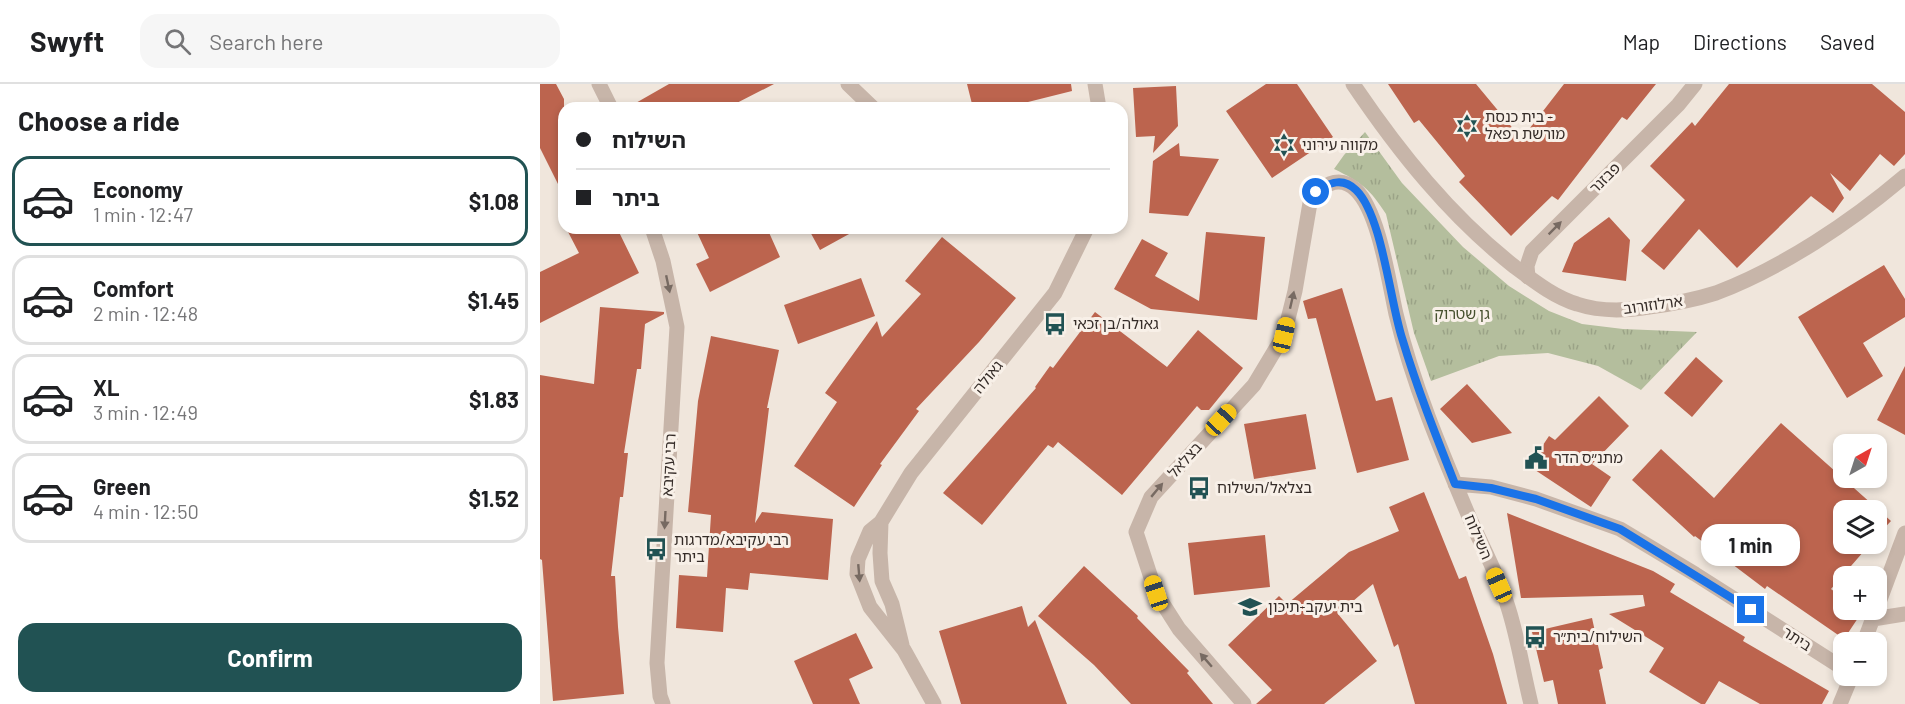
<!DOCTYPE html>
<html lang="en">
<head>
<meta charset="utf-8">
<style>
  :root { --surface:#fff; --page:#f6f6f6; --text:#202124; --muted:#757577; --line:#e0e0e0; --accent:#215253 }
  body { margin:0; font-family:Barlow,"Noto Sans Hebrew",sans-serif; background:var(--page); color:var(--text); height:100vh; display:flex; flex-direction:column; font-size:22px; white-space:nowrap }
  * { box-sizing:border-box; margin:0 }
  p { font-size:20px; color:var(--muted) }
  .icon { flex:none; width:33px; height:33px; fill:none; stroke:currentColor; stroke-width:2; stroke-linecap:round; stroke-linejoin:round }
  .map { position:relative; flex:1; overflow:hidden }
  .drawer { display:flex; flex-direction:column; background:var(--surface); width:540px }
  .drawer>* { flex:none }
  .guide { position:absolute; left:18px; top:18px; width:570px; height:132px; border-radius:18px; box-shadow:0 3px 9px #0003; display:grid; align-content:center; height:132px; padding:0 18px; background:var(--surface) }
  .needle { width:39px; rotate:39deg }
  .controls { position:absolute; left:1293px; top:350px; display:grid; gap:12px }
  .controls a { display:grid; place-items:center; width:54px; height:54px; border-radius:12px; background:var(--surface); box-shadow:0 3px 9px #0003; font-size:30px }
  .end { position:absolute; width:27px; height:27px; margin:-14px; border:8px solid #1a73e8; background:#fff; box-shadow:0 0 0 3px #fff }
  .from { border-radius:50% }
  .bubble { position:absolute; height:42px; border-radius:18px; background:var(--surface); box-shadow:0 3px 9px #0003; font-size:20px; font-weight:700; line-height:42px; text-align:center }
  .car { position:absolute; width:18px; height:36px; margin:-18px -9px; border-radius:8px; box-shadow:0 0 4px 2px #0007; background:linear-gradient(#f5c518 24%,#345 0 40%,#f5c518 0 76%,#345 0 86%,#f5c518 0) }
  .guide b { display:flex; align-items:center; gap:21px; height:57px; font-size:22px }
  .guide b+b { border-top:2px solid var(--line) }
  .guide i { width:15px; height:15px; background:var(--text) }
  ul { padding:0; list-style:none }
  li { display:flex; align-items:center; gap:18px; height:90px; margin:0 12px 9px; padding:0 6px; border:3px solid var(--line); border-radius:18px }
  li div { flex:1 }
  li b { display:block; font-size:22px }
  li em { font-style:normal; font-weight:700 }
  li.selected { border-color:var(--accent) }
  li>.icon { width:54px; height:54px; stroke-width:1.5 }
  h2 { padding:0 18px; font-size:27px; line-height:72px }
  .action { display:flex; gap:12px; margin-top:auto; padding:12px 18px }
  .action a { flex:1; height:69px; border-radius:18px; background:var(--accent); color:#fff; font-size:24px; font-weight:700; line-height:69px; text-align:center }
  header { display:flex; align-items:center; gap:36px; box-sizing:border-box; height:84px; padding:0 30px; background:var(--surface); border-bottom:2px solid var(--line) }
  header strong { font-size:28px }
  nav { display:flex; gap:33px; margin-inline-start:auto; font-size:21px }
  .search { width:420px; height:54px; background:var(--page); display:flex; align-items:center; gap:15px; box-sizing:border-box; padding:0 21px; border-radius:18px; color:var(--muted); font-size:22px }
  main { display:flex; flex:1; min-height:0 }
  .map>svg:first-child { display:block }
</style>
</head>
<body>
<header>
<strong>Swyft</strong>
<div class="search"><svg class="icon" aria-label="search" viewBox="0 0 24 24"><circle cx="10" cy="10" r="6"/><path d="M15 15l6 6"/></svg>Search here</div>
<nav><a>Map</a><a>Directions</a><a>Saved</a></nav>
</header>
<main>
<section class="drawer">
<h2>Choose a ride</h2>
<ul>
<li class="selected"><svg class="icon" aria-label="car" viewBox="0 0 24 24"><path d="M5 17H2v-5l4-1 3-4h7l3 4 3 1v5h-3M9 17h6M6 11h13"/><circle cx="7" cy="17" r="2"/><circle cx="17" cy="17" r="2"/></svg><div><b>Economy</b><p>1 min · 12:47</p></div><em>$1.08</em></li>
<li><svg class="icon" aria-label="car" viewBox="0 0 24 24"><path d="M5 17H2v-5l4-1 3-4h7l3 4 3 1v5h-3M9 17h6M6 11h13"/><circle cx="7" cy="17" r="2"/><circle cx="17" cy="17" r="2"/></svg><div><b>Comfort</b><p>2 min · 12:48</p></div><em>$1.45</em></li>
<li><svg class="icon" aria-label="car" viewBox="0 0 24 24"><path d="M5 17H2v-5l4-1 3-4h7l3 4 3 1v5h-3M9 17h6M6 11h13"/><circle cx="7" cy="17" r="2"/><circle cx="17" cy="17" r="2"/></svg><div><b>XL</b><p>3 min · 12:49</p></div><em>$1.83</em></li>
<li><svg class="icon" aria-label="car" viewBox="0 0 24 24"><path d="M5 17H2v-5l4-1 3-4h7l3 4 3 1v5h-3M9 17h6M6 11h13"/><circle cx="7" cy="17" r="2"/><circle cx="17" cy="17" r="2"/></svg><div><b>Green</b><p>4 min · 12:50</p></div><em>$1.52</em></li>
</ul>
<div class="action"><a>Confirm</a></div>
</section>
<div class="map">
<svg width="1365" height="620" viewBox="0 0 1365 620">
  <defs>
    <pattern id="grass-tufts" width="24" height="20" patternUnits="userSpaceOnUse" patternTransform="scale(1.5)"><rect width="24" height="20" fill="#b4be9d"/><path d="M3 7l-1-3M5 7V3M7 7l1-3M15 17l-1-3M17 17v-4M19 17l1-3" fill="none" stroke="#9ba387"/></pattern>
  </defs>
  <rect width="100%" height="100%" fill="#f0e6dc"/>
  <!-- grass -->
  <path fill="url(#grass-tufts)" d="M825,48L862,99L923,163L969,202L1009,227L1042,240L1083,245L1157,248L1101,306L1058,282L1008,269L959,272L891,297L874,249L846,130C830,105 821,98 794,85L804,71Z"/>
  <!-- building -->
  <path fill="#bc644e" d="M0,0H16L24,15V112L0,64Z
    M129,0H234L187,24H87Z
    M427,0H531L532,7L464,24H433Z
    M726,0H757L793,53L732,94L686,27Z
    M848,0H936L980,53L985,48L986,49L1024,0H1116L1087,36L1082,33L1018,116L1012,112L971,152L919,98L925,92L879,36L874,39Z
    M1189,0H1332L1365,28V70L1354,82L1340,70L1310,107L1290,89L1304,114L1293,129L1271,112L1197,184L1159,145L1124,186L1101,167L1145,116L1110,82L1152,38L1155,42Z
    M636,2L638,42L613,69L615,52L596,53L593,4Z
    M639,59L640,72L679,75L648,132L609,129L613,77Z
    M1069,133L1090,156L1086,197L1022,188L1034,159Z
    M26,144H77L99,189L0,239V188L39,169Z
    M155,144H227L240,173L170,208L156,180L169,174Z
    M268,144H320L280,166Z
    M666,148L725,153L717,236L611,225L574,205L602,155L628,169L615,192L659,217Z
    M402,153L476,214L439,258L376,325L379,327L340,380L342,381L314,423L254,382L297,318L285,309L337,237L342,253L381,210L365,197Z
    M1344,181L1365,215V233L1323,259L1343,292L1307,314L1258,233Z
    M321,194L335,232L258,260L244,221Z
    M802,204L836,317L852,313L869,376L817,389L776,234L768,235L763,217Z
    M60,223L124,228V230L105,240L101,285H97L84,369H88L83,413H80L71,492H75L78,543L84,610L13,617L2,476L0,475V291L54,300Z
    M555,228L627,283L658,246L703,284L669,326H661L657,322L582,411L518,358L513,364L508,361L442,441L403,409L496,304L495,303L510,282L513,284Z
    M171,252L239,266L227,324H229L215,439L222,428L293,435L288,496L210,489L208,506L186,504L183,548L136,544L139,491L167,493L171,431L148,428L158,317Z
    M1156,273L1183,297L1152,333L1124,309Z
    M1365,282V351L1337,336Z
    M927,300L972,349L932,359L900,325Z
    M1059,312L1089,342L1052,380L1071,393L1051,423L989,382L1009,352L1015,356Z
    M766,330L776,385L714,395L704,340Z
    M1241,339L1351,437L1336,453V426H1304V459H1331L1291,505L1304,515V525H1324L1304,555L1227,502L1225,505L1155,452L1154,453L1092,396L1121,365L1174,414Z
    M884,408L919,495L926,492L953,570L967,620H875L858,560L854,563L833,500L798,530L837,577L784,620H716L732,606L688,561L739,512L747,520L809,468L859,447L849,423Z
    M967,429L1113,487L1135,500L1130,508L1205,553L1203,557L1289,607L1282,620H1220L1179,597L1165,620H1161L1109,588L1124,564L1069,530L1105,522L1103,511L981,514Z
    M725,451L730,503L654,511L648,459Z
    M544,482L598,532L597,534L649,587L647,589L673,620H591L554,581L498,532Z
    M482,522L488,543L495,536L527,620H421L399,547Z
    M1052,534L1063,584L1059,586L1066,620H1018L1013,596L1004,598L992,548Z
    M316,549L333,584L309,595L320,620H273L254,577Z"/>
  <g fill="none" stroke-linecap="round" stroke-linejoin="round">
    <!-- minor -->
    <path stroke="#c7b5a9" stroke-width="15" d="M59,0L71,24
      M308,0L333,24
      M112,144L123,177L137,243L117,579L120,612L123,620
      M988,193L987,182L992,167L1138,21L1155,0
      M915,400L951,403L996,415L1080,445L1155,490L1304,585
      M1333,535L1365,530
      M1324,558L1365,449
      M704,620L639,545L616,509L596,448L611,413L714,301L744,251L755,207L770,119C780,102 798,89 816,106C839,128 849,199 856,230C873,301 902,369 930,435C943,464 959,493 968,523C978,554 983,588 991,620
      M1300,620L1312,591"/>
    <!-- tertiary -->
    <path stroke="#c7b5a9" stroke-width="15" d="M555,0L559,24
      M813,0C859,68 910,132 975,183C994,197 1014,213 1037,220C1061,228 1085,227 1109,223C1132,220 1154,216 1176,209C1242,184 1311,138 1365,92
      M341,438L340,469L342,497L352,520L362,561
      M394,620L364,566L330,523L317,490L318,475L330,447L341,438L371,389L515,209L547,144"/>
  </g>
  <!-- one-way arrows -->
  <defs><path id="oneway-solid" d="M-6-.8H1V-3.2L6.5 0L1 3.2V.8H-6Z" transform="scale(1.5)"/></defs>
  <g fill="#776a62">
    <use href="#oneway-solid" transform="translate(1015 144) rotate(-45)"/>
    <use href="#oneway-solid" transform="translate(128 200) rotate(78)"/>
    <use href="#oneway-solid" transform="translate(752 216) rotate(-77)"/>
    <use href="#oneway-solid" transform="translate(617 406) rotate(-50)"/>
    <use href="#oneway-solid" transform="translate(125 436) rotate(93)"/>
    <use href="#oneway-solid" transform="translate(319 489) rotate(85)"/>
    <use href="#oneway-solid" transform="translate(666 576) rotate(-131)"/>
  </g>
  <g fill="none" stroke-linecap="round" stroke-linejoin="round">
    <!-- route -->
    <path stroke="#1a73e8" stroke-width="8" d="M776,108C789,98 803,93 816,106C842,131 850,217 862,254C877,304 896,352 915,400L951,404L996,415L1080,445L1211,526"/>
  </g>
  <!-- icons -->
  <defs>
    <g id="synagogue-bare" transform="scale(1.8)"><path d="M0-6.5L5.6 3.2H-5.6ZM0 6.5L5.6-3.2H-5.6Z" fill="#215253" stroke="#f8f0e8" stroke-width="2.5" paint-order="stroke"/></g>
    <g id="bus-bare" transform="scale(1.8)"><path d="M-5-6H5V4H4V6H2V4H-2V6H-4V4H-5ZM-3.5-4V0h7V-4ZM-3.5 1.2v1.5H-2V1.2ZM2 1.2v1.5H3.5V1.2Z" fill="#215253" stroke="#f8f0e8" stroke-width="2.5" paint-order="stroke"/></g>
    <g id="civic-bare" transform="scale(1.8)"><path d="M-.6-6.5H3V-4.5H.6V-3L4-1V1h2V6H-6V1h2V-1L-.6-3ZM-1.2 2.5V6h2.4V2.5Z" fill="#215253" stroke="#f8f0e8" stroke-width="2.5" paint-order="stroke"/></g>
    <g id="school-bare" transform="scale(1.8)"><path d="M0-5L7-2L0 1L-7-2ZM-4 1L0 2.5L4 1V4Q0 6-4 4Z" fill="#215253" stroke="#f8f0e8" stroke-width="2.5" paint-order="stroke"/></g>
  </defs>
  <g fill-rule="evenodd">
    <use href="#synagogue-bare" x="927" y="42"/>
    <use href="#synagogue-bare" x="744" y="61"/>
    <use href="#bus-bare" x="515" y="240"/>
    <use href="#civic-bare" x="996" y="374"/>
    <use href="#bus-bare" x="659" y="404"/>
    <use href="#bus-bare" x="116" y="465"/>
    <use href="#school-bare" x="710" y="523"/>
    <use href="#bus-bare" x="995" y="553"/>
  </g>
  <g text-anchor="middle" stroke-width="6" stroke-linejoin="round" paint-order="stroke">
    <!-- poi labels -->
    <g font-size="15" fill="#352c28" stroke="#f8f0e8" text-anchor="start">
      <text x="945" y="38">בית כנסת -<tspan x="945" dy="17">מורשת רפאל</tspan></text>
      <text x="762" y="66">מקווה עירוני</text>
      <text x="533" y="245">גאולה/בן זכאי</text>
      <text x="1014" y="379">מתנ״ס הדר</text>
      <text x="677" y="409">בצלאל/השילוח</text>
      <text x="134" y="461">רבי עקיבא/מדרגות<tspan x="134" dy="17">ביתר</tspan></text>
      <text x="728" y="528">בית יעקב-תיכון</text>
      <text x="1013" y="558">השילוח/בית״ר</text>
    </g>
    <!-- street labels -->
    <g font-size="15" fill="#352c28" stroke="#f8f0e8">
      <text transform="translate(1065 94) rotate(-45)" y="5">פבזנר</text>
      <text transform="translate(1113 221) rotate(-8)" y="5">ארלוזורוב</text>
      <text transform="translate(448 293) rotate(-51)" y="5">גאולה</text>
      <text transform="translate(645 376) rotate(-48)" y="5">בצלאל</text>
      <text transform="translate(129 381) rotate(-87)" y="5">רבי עקיבא</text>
      <text transform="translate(938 453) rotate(67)" y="5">השילוח</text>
      <text transform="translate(1257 555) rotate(33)" y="5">ביתר</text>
    </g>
    <!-- park labels -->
    <g font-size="15" fill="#46512e" stroke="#f8f0e8">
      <text x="922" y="235">גן שטרוק</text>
    </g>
  </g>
</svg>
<div class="controls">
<a><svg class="needle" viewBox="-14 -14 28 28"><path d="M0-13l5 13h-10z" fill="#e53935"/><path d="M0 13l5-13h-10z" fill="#757577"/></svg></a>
<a><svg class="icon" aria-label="layers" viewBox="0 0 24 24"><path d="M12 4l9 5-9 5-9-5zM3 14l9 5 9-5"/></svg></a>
<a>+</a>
<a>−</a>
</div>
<i class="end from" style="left:776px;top:108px"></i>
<i class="end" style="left:1211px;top:526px"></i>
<div class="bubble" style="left:1161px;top:440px;width:99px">1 min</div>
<i class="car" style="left:744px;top:251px;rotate:13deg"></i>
<i class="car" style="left:681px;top:336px;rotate:43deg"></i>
<i class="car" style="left:959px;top:501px;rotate:336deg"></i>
<i class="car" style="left:616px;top:509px;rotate:342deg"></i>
<div class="guide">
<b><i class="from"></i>השילוח</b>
<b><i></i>ביתר</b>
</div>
</div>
</main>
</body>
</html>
